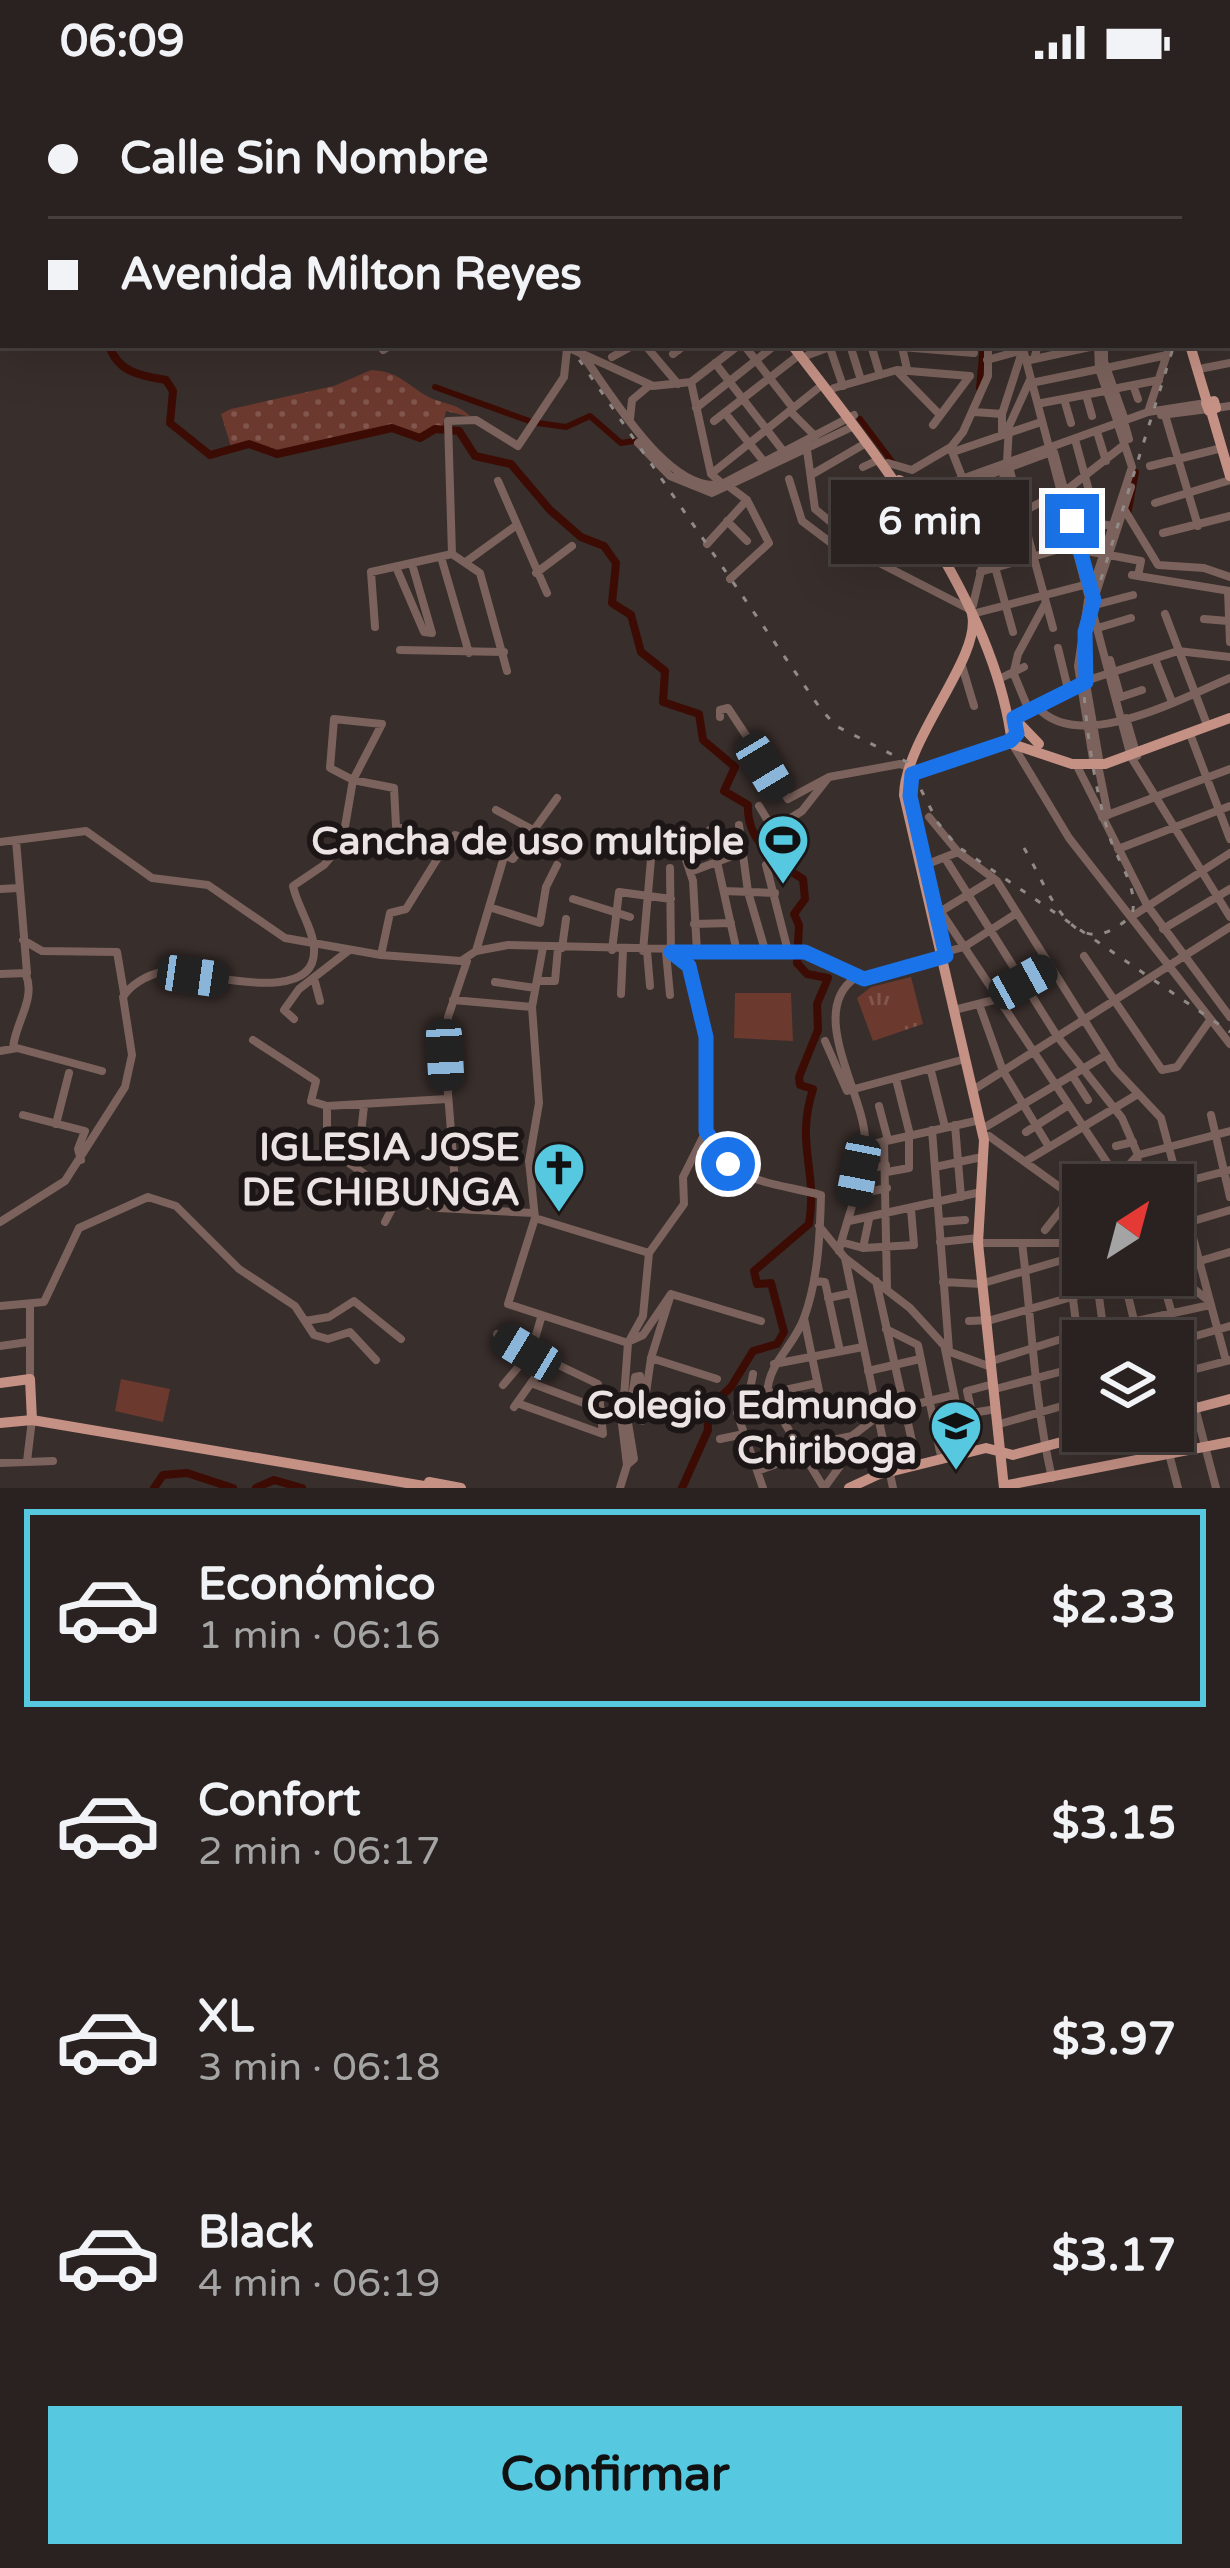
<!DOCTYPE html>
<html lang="es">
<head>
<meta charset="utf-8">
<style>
  :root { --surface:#2a2220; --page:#322a29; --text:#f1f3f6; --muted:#a5a4a5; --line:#463f3e; --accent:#56c9e1 }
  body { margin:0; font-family:"Varela Round",sans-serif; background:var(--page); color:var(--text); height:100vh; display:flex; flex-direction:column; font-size:45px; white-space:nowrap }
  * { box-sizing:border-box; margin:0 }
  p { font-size:39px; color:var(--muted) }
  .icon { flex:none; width:66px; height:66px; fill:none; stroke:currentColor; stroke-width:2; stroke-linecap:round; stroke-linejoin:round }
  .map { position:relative; height:1404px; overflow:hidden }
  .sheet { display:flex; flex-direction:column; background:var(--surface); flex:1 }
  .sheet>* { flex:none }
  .guide { position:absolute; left:0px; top:0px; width:1230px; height:264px; box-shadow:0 12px 48px #0002,0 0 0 3px var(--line); display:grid; align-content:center; height:264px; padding:0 48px; background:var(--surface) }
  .needle { width:78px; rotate:36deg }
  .fabs { position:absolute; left:1062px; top:1080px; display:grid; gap:24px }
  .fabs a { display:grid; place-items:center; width:132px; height:132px; border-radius:0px; background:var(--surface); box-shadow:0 12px 48px #0002,0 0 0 3px var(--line); font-size:60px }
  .end { position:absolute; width:54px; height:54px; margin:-27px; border:15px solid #1a73e8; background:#fff; box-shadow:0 0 0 6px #fff }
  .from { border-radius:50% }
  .bubble { position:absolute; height:84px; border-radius:0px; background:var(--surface); box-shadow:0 12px 48px #0002,0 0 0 3px var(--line); font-size:39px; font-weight:700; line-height:84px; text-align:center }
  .car { position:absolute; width:36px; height:72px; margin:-36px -18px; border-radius:15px; box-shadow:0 0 9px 3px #0007; background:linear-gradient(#222 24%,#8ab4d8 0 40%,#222 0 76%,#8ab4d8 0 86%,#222 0) }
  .guide b { display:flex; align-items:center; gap:42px; height:114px; font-size:45px }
  .guide b+b { border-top:3px solid var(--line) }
  .guide i { width:30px; height:30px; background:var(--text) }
  ul { padding:21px 0 0; list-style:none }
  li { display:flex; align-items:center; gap:36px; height:198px; margin:0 24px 18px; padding:0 24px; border:6px solid transparent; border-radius:0px }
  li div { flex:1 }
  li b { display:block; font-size:45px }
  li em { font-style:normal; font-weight:700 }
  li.current { border-color:var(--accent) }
  li>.icon { width:108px; height:108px; stroke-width:1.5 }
  .cta { display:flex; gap:24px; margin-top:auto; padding:24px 48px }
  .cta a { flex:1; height:138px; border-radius:0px; background:var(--accent); color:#111; font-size:48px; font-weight:700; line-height:138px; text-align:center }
  .status { display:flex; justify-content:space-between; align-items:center; height:84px; padding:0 60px; background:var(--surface); direction:ltr }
  .status svg { height:33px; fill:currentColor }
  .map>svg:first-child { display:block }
</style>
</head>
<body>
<div class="status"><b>06:09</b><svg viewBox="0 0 49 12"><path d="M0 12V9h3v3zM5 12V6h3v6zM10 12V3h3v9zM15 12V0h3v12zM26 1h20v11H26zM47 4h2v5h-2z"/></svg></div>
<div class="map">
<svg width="1230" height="1404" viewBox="0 0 1230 1404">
  <defs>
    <pattern id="grass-tufts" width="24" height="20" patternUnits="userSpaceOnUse" patternTransform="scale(3)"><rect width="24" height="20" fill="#6c392e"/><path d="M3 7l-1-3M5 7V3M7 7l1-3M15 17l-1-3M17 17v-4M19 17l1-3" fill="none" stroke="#81564c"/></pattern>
    <pattern id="park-dots" width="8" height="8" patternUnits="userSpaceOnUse" patternTransform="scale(3)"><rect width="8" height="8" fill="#6c392e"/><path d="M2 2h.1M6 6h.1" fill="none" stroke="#81564c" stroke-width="1.8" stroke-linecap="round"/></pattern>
  </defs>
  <rect width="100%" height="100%" fill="#382e2b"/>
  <!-- grass -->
  <path fill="url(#grass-tufts)" d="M911,893L923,940L873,957L857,914L871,903Z"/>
  <!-- park -->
  <path fill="url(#park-dots)" d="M371,286C398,288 403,297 425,311C442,321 457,318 471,333L446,327L442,346L433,344L421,354L387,343L277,369L249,359L232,366L221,330L231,325L334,302Z"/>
  <!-- garden -->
  <path fill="#6c392e" d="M735,909H791L793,957L734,954Z
    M121,1295L170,1305L163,1338L115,1327Z"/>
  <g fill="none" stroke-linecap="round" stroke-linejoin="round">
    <!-- canal -->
    <path stroke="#3c0c04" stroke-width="6" d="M435,303L532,338
      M979,304L983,261
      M860,335L894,380
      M538,339L566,343L590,332L621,359L634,357
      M1128,431L1136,388"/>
    <!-- river -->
    <path stroke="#3c0c04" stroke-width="8" d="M0,157L3,158
      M109,261C117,288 141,292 166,296L173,307L170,339L210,371L249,360L277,370L392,344L420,354L435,345L459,347L475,372L511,380L550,426L581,453L604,462L616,479L612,519L631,531L641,568L665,587L663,618L699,630L703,656L735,683L724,707L748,721C746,756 776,779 803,795L805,815L794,830L799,841L797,879L807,890L828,894L817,920L818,946L799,993L800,1001L813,1005C795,1062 818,1084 809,1140L754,1187L757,1200L771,1199L784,1248L777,1260L753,1267L731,1303L707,1326L708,1346L682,1404
      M154,1404L163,1391L187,1389L233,1404
      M256,1404L274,1396L302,1404"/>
    <!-- minor -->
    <path stroke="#7b625c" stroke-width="8" d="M92,0L97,3
      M322,0L324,3
      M374,0L376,3
      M427,0L430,3
      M460,0L463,3
      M514,0L517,3
      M550,0L552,3
      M866,0V3
      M954,0L955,3
      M959,0L960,3
      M1197,0L1230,1
      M311,3L316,0
      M388,3L394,0
      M477,3L479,0
      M498,3L502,0
      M767,3V0
      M826,3L840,0
      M845,3L859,0
      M1154,3L1156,0
      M1181,3V0
      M0,10L3,12
      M1227,22L1230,21
      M1227,46L1230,45
      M1227,82L1230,69
      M1227,151H1230
      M1227,166L1230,181
      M1227,194H1230
      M1227,236H1230
      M645,261L678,300
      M744,261L793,324
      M829,261L843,302
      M850,261L861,296
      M871,261L880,291
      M1022,261L1131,673L1230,833
      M1098,261L1099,285L1118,339
      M1104,261V277L1125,336
      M565,262L653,302L691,298L739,261
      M383,266L391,261
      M581,269C609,306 669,412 722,400L854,331
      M673,270L685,261
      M808,271L835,261
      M612,273L634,261
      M1034,275L1038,261
      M987,276L1023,266
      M1030,276L1099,261
      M715,279L784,368
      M1106,284L1167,271
      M1204,284L1230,279
      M907,285L902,263L974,269
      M898,288L940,331
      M691,298L711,390L725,402
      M1036,298L1099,285
      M1133,301L1138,315
      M834,304L897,286L970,292
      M1113,305L1159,296
      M1086,311L1092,332
      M1064,315L1071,339
      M1042,319L1105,307
      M696,324L775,261
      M1216,324L1230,322
      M790,327L815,352
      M974,328L1002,330
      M1148,328L1170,261
      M725,329L765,379
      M1161,331L1208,325
      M1165,331L1198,442
      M630,335L632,316L650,301
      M714,337L799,271
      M933,341L969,293
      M1125,341L1129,355
      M1002,350V330L1022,268
      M1098,351L1106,377
      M638,359L670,392L712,409L854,342
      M1076,359L1098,440
      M951,365L962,393
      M807,366L815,425L862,464
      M953,368L1041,338
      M1054,368L1064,405
      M1007,378L1009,342L1030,296
      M888,379L912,386L951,363L963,348L988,292V261
      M1150,382L1222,364
      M863,383L878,376
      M1009,383L1053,544
      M711,390L822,301
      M811,391L866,359
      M789,395L802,437L847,471L862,470V464L915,434
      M498,397L547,509
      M498,397L547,509
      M1064,408L1124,361
      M906,415L1148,328L1206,319
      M1155,419L1230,396
      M907,421L1051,368
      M1124,425L1158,481L1204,484L1230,493
      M943,426L953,418L964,422
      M727,437L747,457
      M1088,438L1113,442
      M1002,439L1010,458
      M991,444L1059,409
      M839,445L866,426L887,450
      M1076,449L1092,510
      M1163,449L1230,432
      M707,460L747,416
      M1080,466L1103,470
      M452,470L448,337L476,336L518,362L564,293L567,265
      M452,470L480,489L507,587
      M862,470L967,524
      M1109,471L1141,477L1138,492
      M441,473L469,569
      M467,477L514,443
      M396,483L424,548L432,549L412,480
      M995,483L1013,548
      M980,488L1074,461
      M536,489L572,462
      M1132,491L1230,507
      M730,495L769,459L747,416L731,404
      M1093,502L1132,383L1119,344
      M1228,507L1230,558
      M1096,509L1131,403
      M1088,516L1078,582L1093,675
      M973,521L1005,386
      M1095,521L1133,511
      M972,530L1084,501
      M1165,530L1206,638
      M1204,535L1228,537
      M375,543L371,488L452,470
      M1101,543L1131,534
      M1086,546L1084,588L1099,675
      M1058,564L1068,605
      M400,566L504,568
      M1155,575L1172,618
      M1110,576L1119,608
      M962,582L974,622
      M1014,587L1018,570L1045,520
      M1013,588L1030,629
      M1003,593L1024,583
      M1121,613L1142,606
      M1038,624C1081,670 1182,614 1230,594
      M720,633V626L728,624L788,715L829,693L900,680L917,686L1010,655
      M1014,634L1082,598L1178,567L1230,573
      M1126,634L1137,672
      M1190,650L1230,755
      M1013,661L1069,754L1230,960
      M1076,680L1147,821L1230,933
      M1098,681L1108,731
      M759,722L773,745L802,727L828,694
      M496,726L535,747
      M929,733L958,768L997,797L1115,985L1161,1034L1226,1277
      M1102,733L1230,685
      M739,741L748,808L765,866
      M710,746L737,868
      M677,749L693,797L697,868
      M0,758L86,747L152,794L208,801L285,854L381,871L461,877L476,867L508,861L805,868L864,895L945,873
      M444,764L455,751L513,775L557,714
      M1118,765L1230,722
      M945,774L1057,952L1122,1034L1138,1071L1135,1101
      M766,781L788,867
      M925,781L958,768
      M690,788L743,768
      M0,805L19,804
      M724,807L775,809
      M573,815L630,833
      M489,823L540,839L546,803L557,781
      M941,828L1122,1101
      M938,829L992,796
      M1131,833L1230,769
      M694,840L731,839
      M1163,845L1230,805
      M23,856L42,867L117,868L124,909
      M562,864L566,835
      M612,866L619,808L671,815
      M476,867L504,773
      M643,867L651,775
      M647,867L650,902
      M666,868L670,911
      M945,868L964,863L1017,829
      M1084,872L1162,986L1177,983L1210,936
      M0,890L27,889L16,756
      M314,894L320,917
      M540,897H555L558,864
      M495,898L535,904
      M621,910L623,866
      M453,916L532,923
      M979,920L1003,987L1049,1063
      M958,925L998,915L1051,883
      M294,935L284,926L299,905L348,867
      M253,956L316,997L311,1017L327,1022L447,1015
      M825,957L847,1007L965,975
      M13,964C15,939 36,915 26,891
      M0,967L17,964L102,987
      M931,987L945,1043
      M1072,991L1088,1016
      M896,995L910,1051
      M973,1006L1230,843
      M327,1022V1064L398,1113L438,1124L534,1129
      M879,1022L888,1056
      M23,1031L85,1047L78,1065L81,1076
      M1211,1031L1230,1113
      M56,1040L69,989
      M955,1041L961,1113
      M987,1042L1106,971
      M932,1046L949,1266
      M706,1047C734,1102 769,1097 821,1111C820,1152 818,1196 804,1234C793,1264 769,1277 767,1310L824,1404
      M1026,1048L1067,1022
      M989,1052L1083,1120
      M884,1057L887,1203
      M864,1062L980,1036
      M1116,1062L1133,1058
      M1026,1077L1138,1010
      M935,1083L982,1073
      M357,1085L364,1022
      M859,1087L886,1081
      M887,1088L909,1084V1052
      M1111,1101L1138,1071L1230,1047
      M1172,1101L1230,1086
      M1070,1110L1086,1088
      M854,1111L887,1104
      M457,1124L445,971L448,933L467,877
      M535,1134L529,1077L539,1019L532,923L543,863
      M535,1134L508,1220L628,1259
      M535,1134L649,1169
      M849,1137L981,1108
      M0,1138L65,1097L125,1003L132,971L123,913C130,901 147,891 162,888C190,883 318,928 314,864C313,844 297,822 293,802L324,781L342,760L353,696L330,684L334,635L382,640L353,696L394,704L396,742L444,764L406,825L390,829L381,871
      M385,1138L398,1113
      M939,1138L965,1136
      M819,1142L845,1174L910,1224L950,1268L991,1283
      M1173,1143L1230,1126
      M1045,1146L1072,1112
      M841,1158L863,1164L914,1161L911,1125
      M940,1158L978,1154
      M978,1159H1066
      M1022,1159C1032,1238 1034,1317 1052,1394
      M1066,1159L1083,1295
      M1066,1159L1083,1141
      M863,1164L869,1135
      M839,1167C847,1132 865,1094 865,1056C865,1011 806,928 855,894
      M845,1174L893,1404
      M1173,1185L1230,1168
      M1173,1189L1208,1216
      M1096,1191L1105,1257
      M1123,1191L1139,1257
      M1161,1191L1176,1244
      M815,1197L825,1198L840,1267
      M876,1197L916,1375
      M943,1198L982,1200
      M987,1198L1083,1170
      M828,1214L852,1209
      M0,1222L44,1218L79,1144L148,1113L176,1122L239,1185L295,1222L314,1251L328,1255L350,1248L376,1276
      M804,1234L823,1326
      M305,1237L329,1233L354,1217L401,1255
      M969,1237L991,1236L1149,1191
      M886,1245L918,1261L940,1368
      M497,1250L527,1268
      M1192,1253L1230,1242
      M632,1256L643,1251L671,1210L761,1237
      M1165,1257L1176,1244L1191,1250L1188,1267L1173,1269
      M628,1259L643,1232L649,1169L684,1120L683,1093L706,1047V953L689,882L671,868L670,784
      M0,1262L28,1258
      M945,1265L965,1363
      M1181,1270L1216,1404
      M651,1274L717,1295
      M995,1276L1077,1250L1210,1221
      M774,1280L863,1263
      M868,1287L920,1275
      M753,1290L747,1321L737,1329L763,1404
      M1173,1291L1230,1276
      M30,1295V1221
      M531,1299L600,1325
      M993,1300L967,1307L972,1329L996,1325
      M503,1301L531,1268L541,1234
      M999,1304L1082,1282
      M767,1310L817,1299
      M1077,1318L1083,1345
      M517,1319L603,1350L598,1300L531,1268
      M514,1323L546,1278
      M904,1323L954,1311
      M780,1335L875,1315
      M1003,1339L1083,1316
      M1163,1347L1178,1404
      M720,1355L744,1350
      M798,1363L852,1352L878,1332
      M27,1377L32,1336
      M0,1379L53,1377
      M627,1381L634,1375L628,1339L635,1293L640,1292L642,1337L651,1274L671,1210
      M757,1387L774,1381
      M620,1404L627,1381L622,1340L628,1259
      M824,1404L843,1378L852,1353"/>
    <!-- major -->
    <path stroke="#c59185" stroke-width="10" d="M587,0L589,3
      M1113,0L1114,3
      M1121,0L1122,3
      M1227,97L1230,96
      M1227,107L1230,106
      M792,261C878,373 995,516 1012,660L1072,680H1105L1230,634
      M1190,261L1207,318
      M1214,317L1216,324L1209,327L1206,319Z
      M1211,327L1230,392
      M899,396L914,404L932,405
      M972,530C982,573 905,654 904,711L984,1056L978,1159L1004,1404
      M1014,634L1039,660
      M0,1299L30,1295L32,1336
      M1173,1330L1230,1315
      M0,1339L32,1336L436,1404
      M429,1398L461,1404
      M1008,1401L1230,1358
      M849,1404L877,1391L986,1364L1013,1371L1103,1347"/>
    <!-- rail -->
    <path stroke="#928a87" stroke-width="3" stroke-dasharray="6 12" stroke-linecap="butt" d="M325,0L327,3
      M1227,94L1230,84
      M569,261L820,624L836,642L907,678L938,739L957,762L1230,948
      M1024,764C1050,807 1073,887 1132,831C1139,802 1117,778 1109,751C1092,697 1080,609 1083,553L1174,261"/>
  </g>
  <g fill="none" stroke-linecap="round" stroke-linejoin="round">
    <!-- route -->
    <path stroke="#1a73e8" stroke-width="15" d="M728,1080L706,1047V953L689,882L671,868H805L864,895L946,872L910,712L912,690L1010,657L1017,650L1014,634L1086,598L1085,548L1094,516L1072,437"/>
  </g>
  <!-- icons -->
  <defs>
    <g id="stadium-pin" transform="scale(2.7)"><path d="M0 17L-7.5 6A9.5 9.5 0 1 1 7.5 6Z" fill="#56c9e1" stroke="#1c1716"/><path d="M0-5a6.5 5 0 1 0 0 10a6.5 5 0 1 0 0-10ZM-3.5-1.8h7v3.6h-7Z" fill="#111"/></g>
    <g id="church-pin" transform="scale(2.7)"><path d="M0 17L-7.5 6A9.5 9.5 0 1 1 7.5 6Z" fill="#56c9e1" stroke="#1c1716"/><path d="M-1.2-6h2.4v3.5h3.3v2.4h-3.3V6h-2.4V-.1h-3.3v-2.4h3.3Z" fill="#111"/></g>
    <g id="university-pin" transform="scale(2.7)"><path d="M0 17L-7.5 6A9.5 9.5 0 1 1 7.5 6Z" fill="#56c9e1" stroke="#1c1716"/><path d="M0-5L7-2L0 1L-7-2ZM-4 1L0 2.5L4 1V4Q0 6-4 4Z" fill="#111"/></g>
  </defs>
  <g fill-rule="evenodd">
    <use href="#stadium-pin" x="783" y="756"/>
    <use href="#church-pin" x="559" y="1084"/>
    <use href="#university-pin" x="956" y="1342"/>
  </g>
  <g text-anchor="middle" stroke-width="12" stroke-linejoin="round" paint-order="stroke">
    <!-- poi labels -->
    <g font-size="39" font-weight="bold" fill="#ebe4e2" stroke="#1c1716" text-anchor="end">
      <text x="744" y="770">Cancha de uso multiple</text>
      <text x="520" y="1076">IGLESIA JOSE<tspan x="520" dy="45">DE CHIBUNGA</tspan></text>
      <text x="917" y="1334">Colegio Edmundo<tspan x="917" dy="45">Chiriboga</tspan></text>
    </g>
  </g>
</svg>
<div class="fabs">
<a><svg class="needle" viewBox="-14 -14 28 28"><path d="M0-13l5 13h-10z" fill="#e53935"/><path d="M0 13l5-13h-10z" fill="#a5a4a5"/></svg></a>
<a><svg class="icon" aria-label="layers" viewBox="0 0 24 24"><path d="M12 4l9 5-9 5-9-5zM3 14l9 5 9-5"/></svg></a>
</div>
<i class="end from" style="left:728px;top:1080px"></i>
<i class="end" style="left:1072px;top:437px"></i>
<div class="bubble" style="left:831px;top:396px;width:198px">6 min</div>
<i class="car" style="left:764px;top:683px;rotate:149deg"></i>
<i class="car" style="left:193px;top:892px;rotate:98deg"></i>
<i class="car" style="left:1023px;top:898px;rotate:61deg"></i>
<i class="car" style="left:445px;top:971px;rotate:177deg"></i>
<i class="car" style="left:859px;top:1087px;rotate:191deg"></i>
<i class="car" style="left:527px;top:1268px;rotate:301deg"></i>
<div class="guide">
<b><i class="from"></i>Calle Sin Nombre</b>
<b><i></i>Avenida Milton Reyes</b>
</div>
</div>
<section class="sheet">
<ul>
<li class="current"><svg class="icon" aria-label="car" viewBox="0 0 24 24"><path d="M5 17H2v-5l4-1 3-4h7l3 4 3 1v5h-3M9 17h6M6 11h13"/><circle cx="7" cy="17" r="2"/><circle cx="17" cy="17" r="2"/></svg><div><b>Económico</b><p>1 min · 06:16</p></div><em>$2.33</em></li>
<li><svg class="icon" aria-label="car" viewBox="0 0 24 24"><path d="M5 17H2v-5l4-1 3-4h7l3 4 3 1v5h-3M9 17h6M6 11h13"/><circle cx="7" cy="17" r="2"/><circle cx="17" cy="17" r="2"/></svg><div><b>Confort</b><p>2 min · 06:17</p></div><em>$3.15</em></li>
<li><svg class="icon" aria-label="car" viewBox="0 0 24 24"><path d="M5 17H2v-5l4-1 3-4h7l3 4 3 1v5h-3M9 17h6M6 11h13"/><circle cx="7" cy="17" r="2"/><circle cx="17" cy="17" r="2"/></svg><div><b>XL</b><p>3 min · 06:18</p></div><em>$3.97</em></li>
<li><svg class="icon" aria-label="car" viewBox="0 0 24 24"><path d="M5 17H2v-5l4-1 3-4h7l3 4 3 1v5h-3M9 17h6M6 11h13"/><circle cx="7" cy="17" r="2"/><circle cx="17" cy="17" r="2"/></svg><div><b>Black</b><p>4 min · 06:19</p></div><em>$3.17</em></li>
</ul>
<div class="cta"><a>Confirmar</a></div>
</section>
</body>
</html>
